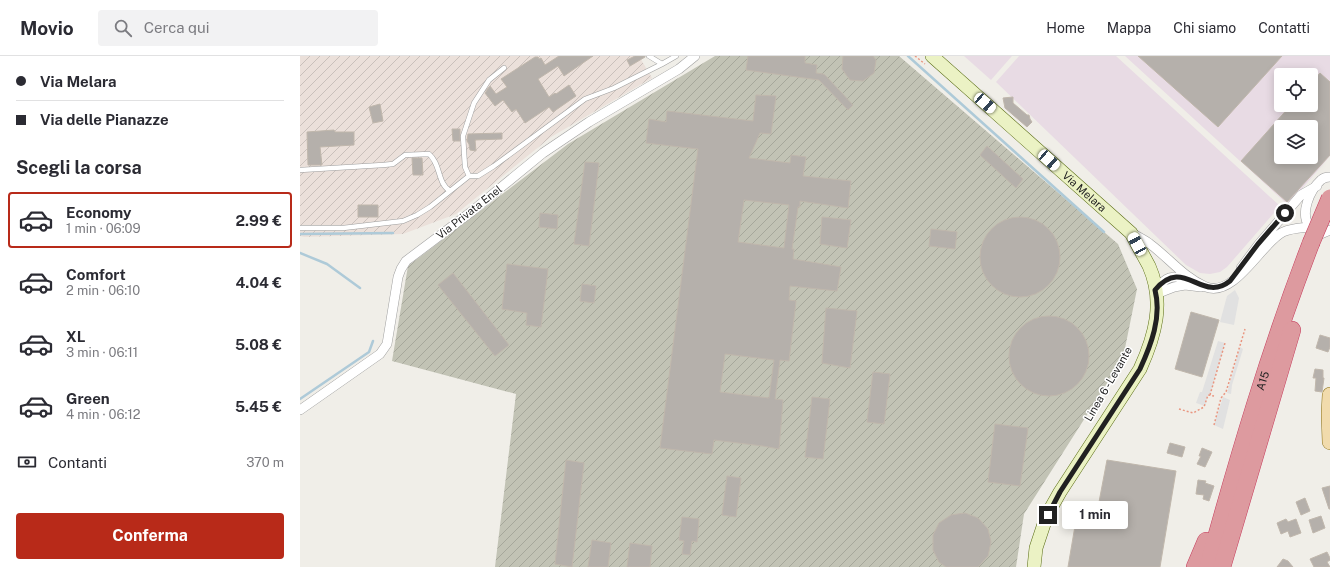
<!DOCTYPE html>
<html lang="it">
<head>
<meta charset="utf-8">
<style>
  :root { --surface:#fff; --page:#f2f2f3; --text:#2b2b33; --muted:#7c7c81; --line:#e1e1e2; --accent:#b82a19 }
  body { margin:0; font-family:"Public Sans",sans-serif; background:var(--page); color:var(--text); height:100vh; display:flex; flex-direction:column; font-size:15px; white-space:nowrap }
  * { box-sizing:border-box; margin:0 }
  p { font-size:13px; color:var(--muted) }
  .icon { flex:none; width:22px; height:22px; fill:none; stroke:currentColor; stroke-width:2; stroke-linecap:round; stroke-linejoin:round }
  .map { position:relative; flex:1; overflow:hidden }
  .drawer { display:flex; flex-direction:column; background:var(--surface); width:300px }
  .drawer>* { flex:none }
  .top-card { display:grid; align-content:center; height:88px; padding:0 16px; background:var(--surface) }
  .fabs { position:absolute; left:974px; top:12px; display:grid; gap:8px }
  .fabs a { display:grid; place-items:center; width:44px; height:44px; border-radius:4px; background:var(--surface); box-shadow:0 2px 10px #0003; font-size:20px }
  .end { position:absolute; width:18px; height:18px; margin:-9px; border:5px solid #212121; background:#fff; box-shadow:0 0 0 2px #fff }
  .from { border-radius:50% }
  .bubble { position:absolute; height:28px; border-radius:4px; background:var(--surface); box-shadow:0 2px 10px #0003; font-size:13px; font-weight:700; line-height:28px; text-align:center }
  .car { position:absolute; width:12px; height:24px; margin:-12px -6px; border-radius:5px; box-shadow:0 0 3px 1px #0007; background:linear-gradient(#fff 24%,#345 0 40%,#fff 0 76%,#345 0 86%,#fff 0) }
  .top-card b { display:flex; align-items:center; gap:14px; height:38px; font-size:15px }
  .top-card b+b { border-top:1px solid var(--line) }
  .top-card i { width:10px; height:10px; background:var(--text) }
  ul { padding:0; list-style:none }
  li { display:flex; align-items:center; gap:12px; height:56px; margin:0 8px 6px; padding:0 8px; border:2px solid transparent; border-radius:4px }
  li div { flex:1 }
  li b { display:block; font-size:15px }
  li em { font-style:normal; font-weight:700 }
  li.active { border-color:var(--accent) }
  li>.icon { width:36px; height:36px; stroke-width:1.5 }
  h2 { padding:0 16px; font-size:18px; line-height:48px }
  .pay { display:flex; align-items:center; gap:10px; height:44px; padding:0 16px; font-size:15px }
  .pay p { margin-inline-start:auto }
  .cta { display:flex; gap:8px; margin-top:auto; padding:8px 16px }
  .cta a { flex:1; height:46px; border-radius:4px; background:var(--accent); color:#fff; font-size:16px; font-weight:700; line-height:46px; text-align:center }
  header { display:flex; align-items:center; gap:24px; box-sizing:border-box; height:56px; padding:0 20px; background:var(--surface); border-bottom:1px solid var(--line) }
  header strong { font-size:19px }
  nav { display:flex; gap:22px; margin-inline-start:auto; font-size:14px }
  .search { width:280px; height:36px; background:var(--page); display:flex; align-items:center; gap:10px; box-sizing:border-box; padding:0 14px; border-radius:4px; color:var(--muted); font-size:15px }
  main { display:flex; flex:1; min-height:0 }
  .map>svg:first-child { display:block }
</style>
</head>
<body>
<header>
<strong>Movio</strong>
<div class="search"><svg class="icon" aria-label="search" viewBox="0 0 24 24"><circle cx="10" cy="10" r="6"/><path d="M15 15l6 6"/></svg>Cerca qui</div>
<nav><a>Home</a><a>Mappa</a><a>Chi siamo</a><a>Contatti</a></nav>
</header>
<main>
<section class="drawer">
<div class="top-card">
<b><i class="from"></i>Via Melara</b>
<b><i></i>Via delle Pianazze</b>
</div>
<h2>Scegli la corsa</h2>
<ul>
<li class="active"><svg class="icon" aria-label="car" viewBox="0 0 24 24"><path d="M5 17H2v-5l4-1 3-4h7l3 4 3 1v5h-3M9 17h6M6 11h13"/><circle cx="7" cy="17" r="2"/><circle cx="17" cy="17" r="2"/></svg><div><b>Economy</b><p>1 min · 06:09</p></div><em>2.99 €</em></li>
<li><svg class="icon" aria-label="car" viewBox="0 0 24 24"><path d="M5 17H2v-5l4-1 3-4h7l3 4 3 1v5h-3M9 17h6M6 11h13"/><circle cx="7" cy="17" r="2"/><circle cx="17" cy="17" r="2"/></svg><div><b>Comfort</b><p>2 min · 06:10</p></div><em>4.04 €</em></li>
<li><svg class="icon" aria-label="car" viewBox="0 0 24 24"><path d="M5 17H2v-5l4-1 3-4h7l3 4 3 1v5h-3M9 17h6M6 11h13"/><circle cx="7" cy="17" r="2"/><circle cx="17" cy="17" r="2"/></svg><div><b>XL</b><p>3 min · 06:11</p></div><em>5.08 €</em></li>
<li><svg class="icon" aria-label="car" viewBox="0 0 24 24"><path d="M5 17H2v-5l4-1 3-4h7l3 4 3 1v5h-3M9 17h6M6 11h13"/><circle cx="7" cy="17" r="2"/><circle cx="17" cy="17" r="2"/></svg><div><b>Green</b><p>4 min · 06:12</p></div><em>5.45 €</em></li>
</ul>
<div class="pay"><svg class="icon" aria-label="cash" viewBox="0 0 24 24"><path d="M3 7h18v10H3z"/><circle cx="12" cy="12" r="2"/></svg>Contanti<p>370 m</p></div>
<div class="cta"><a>Conferma</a></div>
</section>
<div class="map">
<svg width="1030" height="511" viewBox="0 0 1030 511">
  <defs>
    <pattern id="military-furrows" width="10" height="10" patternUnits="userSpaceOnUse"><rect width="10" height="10" fill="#ebe0da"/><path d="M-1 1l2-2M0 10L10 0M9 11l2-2" fill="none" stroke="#c9c0bb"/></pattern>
    <pattern id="construction-furrows" width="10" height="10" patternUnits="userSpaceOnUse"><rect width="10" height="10" fill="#c2c3b5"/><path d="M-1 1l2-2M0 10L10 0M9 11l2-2" fill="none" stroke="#a6a79b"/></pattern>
  </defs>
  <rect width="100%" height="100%" fill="#f0eee8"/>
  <!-- industrial -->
  <path fill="#e8dbe4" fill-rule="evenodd" d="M664,0H712L691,24Z
    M719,0H816L980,150L927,211L920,216L910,218L900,217L886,209L696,26Z
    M825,0H1030V100L988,149ZM981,19H1011V49H981ZM981,71H1011V101H981Z"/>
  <!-- military -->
  <path fill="url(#military-furrows)" d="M0,0H339L352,22L251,81L156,158L103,178L4,181L0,180Z"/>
  <!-- construction -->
  <path fill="url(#construction-furrows)" d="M415,0H599L818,188L837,233L823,302L724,458L716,511H195L216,338L92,305L108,210L268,88Z"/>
  <!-- parking -->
  <path fill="#e1e1e1" d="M935,234L939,242L934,269L920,266L927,240Z
    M918,285L925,287L910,339H908L905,350L896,347L900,336H902Z
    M940,291L943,293L932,329L931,338L927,337Z
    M923,341L930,344L923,373L914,369Z"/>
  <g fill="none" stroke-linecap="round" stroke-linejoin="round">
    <!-- stream -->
    <path stroke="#aecad8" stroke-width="2.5" d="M608,0L804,176
      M0,178L93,177
      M0,197L27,208L60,232
      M0,343L69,296L73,285"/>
  </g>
  <!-- building -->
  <path fill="#b5b0ab" stroke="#c0b7ac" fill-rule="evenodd" d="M259,0H293L264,20L258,10L238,23L249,41L255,37L256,38L269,29L276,40L253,56L249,51L225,67L216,53L212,56L203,44L195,50L185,37L190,30L196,38L207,31L201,23L235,1H238L239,3L241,2L245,9Z
    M335,0H345V1L330,10L327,4Z
    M448,0H505V7L517,9L516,17L523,18L525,19L553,49L548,54L519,24L446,14Z
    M543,0H573L576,4L574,17L563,25L550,24L542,13Z
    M838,0H982L918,71Z
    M1020,17L1030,26V99L987,146L941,105L991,49H1011V27ZM981,71H1011V101H981Z
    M456,39L476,40L471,78L460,77L449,102L490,107L491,99L506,101L503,120L551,125L548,152L500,145V151H498L492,193H494L493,203L541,211L537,235L490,230L489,244L496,245L489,305L480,304L475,343L483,344L479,393L463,390L414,384L412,398L360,392L398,93L346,87L349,63L366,66L367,55L453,65ZM444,144L489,149L484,192L438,186ZM425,298L474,304L469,342L420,336Z
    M713,41V47L727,59H729L730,63L732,66L727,71L705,52L703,42Z
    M80,48L83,65L73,67L69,51Z
    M152,73H160V85H153Z
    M34,74L35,76H54V89L20,91L22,109H8L7,76Z
    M202,77V83L175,84L176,95L170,94L169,88L167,85L168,78Z
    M687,90L723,123L716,132L680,99Z
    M112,102H122L123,119H113Z
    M285,106L299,107L289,190L274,188Z
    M58,149H78V161H58Z
    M240,157L258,159L257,173L239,171Z
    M522,161L551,164L547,192L520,188Z
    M680 201a40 40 0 1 1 80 0a40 40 0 1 1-80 0Z
    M631,173L657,176L655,193L629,190Z
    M207,208L248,213L241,271L226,269L227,257L202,253Z
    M153,217L209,289L195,300L138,229Z
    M282,228L296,230L294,247L280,245Z
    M526,252L557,255L550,312L522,307Z
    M891,256L919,264L902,321L875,313Z
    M709 300a40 40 0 1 1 80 0a40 40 0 1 1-80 0Z
    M1020,279L1030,282V291L1028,296L1016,292Z
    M1015,313L1023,314V322H1024L1022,336L1015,335L1016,322H1013Z
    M573,316L590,318L584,368L567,366Z
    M512,341L530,343L523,403L505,401Z
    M695,368L728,372L720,430L688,426Z
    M870,387L885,391L882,401L867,397Z
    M902,392L912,396L905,411L897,408L901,400H899Z
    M266,404L284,407L272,511L255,508Z
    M807,404L876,415L860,511H768L776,464L795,467Z
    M427,420L441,422L436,461L422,459Z
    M898,424L906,425L905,427L914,430L909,445L903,443L904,439L896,438Z
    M1030,430V453H1029L1022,432Z
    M1005,442L1010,455L1001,459L996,446Z
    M665,457L678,462L688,473L691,486L688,500L678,511H646L639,506L633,494V479L639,467L651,459Z
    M1021,460L1025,472L1013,477L1009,464Z
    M382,461L399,463L397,486L392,485L390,499L382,498L384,485L379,484Z
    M986,463L988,466L996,463L1001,477L990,481L988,475L981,478L977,467Z
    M292,484L311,487L308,511H288Z
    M330,487L352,490L350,511H327Z
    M1027,496L1030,502V504L1027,506L1030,511H1014L1010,503Z
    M983,503L988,505L993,511H977Z"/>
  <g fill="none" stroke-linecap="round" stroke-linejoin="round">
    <!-- lane casing -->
    <g stroke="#9e9e9e" stroke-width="5.5">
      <path id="lane" d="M349,0L362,8L376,0
        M204,12L189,24L174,47L163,80L165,111L169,120H178L194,110L285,43L314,32L362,8
        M0,114L83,109L93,108L105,99L129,98C141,108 137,127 150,135
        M0,172H43L103,165L117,159L130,151L169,120"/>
    </g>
    <!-- street casing -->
    <g stroke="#9e9e9e" stroke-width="10">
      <path id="street" d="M1030,121C1027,121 1023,122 1021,124C1010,134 999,158 1010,171C1012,174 1018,176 1021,178L1030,174
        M832,177C838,181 845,184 850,188C869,202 883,221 906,231C935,242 962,186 983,176C992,172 1001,172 1010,171
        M941,212L959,188L1001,139L1017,130
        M855,234C866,221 872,218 889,224
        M856,238L874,231L885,229L901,231
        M0,354L80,298L87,288L98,221L101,213L106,205L171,156L243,97L289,66L379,13L395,0"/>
    </g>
    <!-- secondary casing -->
    <g stroke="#596c13" stroke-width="14">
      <g id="secondary">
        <path id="s1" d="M632,0L831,177C837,188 843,199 849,210C865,246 855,280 840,313L760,436L747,459L736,492L734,511"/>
      </g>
    </g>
    <!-- primary casing -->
    <g stroke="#8a6f13" stroke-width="16">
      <path id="primary" d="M1030,339L1029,358L1030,386"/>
    </g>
    <!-- highway casing -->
    <g stroke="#c63d5d" stroke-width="18">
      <g id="highway">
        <path d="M895,511L906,485"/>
        <path id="s2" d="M908,511C938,402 970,293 1011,187"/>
        <path d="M922,511L992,274"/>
      </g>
    </g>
    <!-- path -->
    <path stroke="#e99680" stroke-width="1.5" stroke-dasharray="2 2" stroke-linecap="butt" d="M615,0L625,8
      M910,339L925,287
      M879,353L893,357L904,351L908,339L914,340
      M914,369L921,342L926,336L945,273"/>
    <!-- lane -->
    <use href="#lane" stroke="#fff" stroke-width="4.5"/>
    <!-- street -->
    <use href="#street" stroke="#fff" stroke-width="9"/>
    <!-- secondary -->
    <use href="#secondary" stroke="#ebf2c4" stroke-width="13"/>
    <!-- primary -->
    <use href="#primary" stroke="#f1dbac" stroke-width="15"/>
    <!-- highway -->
    <use href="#highway" stroke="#dd9a9f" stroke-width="17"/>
    <!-- highway-bridge casing -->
    <g stroke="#c63d5d" stroke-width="18" stroke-linecap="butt">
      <path id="highway-bridge" d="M1011,187L1030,142"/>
    </g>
    <!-- highway-bridge -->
    <use href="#highway-bridge" stroke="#dd9a9f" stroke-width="17"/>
  </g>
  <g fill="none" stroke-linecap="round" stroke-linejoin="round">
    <!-- route -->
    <path stroke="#212121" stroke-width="5" d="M748,459L760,436L840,313C851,289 862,261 855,234C884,199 901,248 930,225L958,188L985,157"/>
  </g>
  <g text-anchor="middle" stroke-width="3" stroke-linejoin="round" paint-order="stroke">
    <!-- street labels -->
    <g font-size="11" fill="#212121" stroke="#fff">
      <text dy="4" stroke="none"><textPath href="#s1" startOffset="204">Via Melara</textPath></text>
      <text transform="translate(169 156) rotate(-38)" y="4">Via Privata Enel</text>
      <text dy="4" stroke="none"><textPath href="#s2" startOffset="194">A15</textPath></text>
      <text transform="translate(808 328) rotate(-60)" y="4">Linea 6 - Levante</text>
    </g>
  </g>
</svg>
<div class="fabs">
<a><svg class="icon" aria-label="locate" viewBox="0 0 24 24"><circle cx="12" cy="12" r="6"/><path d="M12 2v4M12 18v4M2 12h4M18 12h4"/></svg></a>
<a><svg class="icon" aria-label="layers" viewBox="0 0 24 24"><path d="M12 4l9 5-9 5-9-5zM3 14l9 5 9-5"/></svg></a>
</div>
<i class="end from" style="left:985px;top:157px"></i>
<i class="end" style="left:748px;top:459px"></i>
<div class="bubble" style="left:762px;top:445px;width:66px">1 min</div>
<i class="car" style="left:685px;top:47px;rotate:131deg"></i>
<i class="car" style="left:749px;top:104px;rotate:132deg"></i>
<i class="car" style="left:837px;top:188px;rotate:332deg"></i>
</div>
</main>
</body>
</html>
